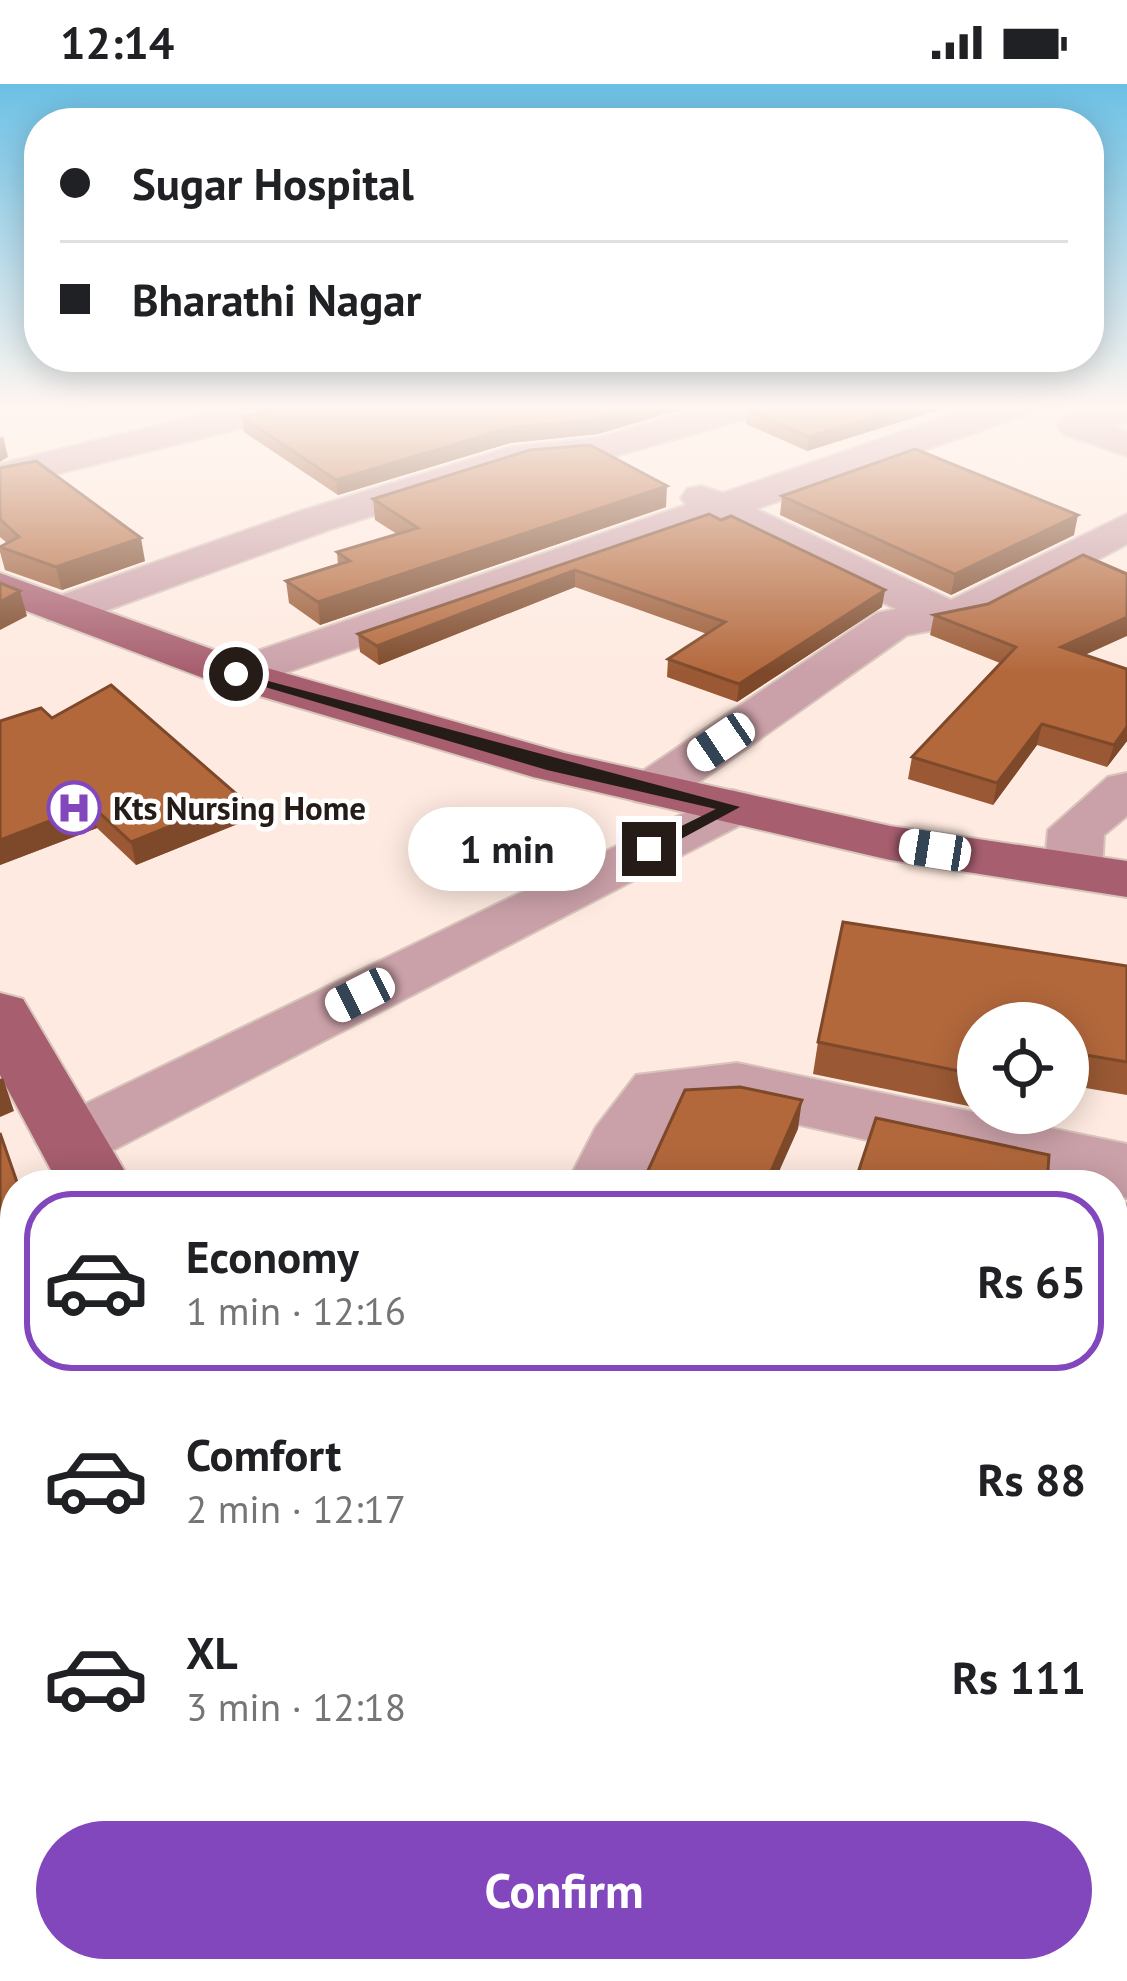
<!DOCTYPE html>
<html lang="en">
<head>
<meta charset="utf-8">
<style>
  :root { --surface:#fff; --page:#f2f2f2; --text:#202124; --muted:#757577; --line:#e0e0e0; --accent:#8247bd }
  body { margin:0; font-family:"PT Sans",sans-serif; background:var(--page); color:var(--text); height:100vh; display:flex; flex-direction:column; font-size:45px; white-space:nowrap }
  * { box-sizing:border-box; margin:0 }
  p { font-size:39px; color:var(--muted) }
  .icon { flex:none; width:66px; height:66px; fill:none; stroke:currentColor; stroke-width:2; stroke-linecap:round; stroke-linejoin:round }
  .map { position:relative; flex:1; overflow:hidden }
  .details { position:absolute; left:0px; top:1086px; width:1128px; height:813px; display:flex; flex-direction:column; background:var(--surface); border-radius:48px 48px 0 0; box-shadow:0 6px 30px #0003 }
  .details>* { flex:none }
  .hud { position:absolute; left:24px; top:24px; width:1080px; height:264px; border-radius:48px; box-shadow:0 6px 30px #0003; display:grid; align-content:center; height:264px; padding:0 36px; background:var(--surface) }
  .controls { position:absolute; left:957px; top:918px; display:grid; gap:24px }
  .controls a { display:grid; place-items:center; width:132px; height:132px; border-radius:50%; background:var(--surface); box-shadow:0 6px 30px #0003; font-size:60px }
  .end { position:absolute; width:54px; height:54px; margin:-27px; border:15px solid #251c18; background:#fff; box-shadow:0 0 0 6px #fff }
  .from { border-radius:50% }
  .bubble { position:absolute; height:84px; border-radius:42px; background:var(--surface); box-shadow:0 6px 30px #0003; font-size:39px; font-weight:700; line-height:84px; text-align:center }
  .car { position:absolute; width:36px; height:72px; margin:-36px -18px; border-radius:15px; box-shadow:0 0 9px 3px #0007; background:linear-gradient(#fff 24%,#345 0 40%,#fff 0 76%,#345 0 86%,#fff 0) }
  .hud b { display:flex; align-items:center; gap:42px; height:114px; font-size:45px }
  .hud b+b { border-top:3px solid var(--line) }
  .hud i { width:30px; height:30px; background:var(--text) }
  ul { padding:21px 0 0; list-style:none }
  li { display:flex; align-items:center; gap:36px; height:180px; margin:0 24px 18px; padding:0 12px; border:6px solid transparent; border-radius:48px }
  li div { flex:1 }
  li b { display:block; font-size:45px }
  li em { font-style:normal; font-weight:700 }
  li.current { border-color:var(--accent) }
  li>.icon { width:108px; height:108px; stroke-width:1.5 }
  .cta { display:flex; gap:24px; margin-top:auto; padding:24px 36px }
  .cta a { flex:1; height:138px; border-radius:72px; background:var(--accent); color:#fff; font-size:48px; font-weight:700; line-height:138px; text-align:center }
  .status { display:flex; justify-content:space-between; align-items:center; height:84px; padding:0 60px; background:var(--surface); direction:ltr }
  .status svg { height:33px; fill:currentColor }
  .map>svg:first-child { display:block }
</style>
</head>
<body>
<div class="status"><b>12:14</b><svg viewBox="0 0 49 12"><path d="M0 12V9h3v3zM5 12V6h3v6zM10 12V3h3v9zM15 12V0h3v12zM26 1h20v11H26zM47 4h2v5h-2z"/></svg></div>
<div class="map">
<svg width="1127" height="1897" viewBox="0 0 1127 1897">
  <rect width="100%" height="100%" fill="#feeae0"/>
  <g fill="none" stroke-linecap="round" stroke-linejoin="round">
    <!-- minor casing -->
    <g stroke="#d7c5bc" stroke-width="4">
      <path id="minor" d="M238,322H303L298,330L0,404V380Z
        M709,322H768L763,330L601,376L529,382L331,445L80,536H48L41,526L48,516L301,427L511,363L599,354Z
        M978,322H1033L1028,330L756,425L951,516L1127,430V460L982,537L907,551L672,717L653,721L634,717L626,705L634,693L877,529L896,525L718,438L253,600L236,605L219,600L212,590L219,580L686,421L681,414L687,405L701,402L723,409Z
        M1099,322H1127V337L1112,342L1127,348V372L1064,350L1058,342L1064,334Z
        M1127,689V732L1104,751L1102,787L1094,799L1073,804L1052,799L1044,787L1048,746L1108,693Z
        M732,706L752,711L760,723L752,735L96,1075L71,1083L46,1075L35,1057L46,1039Z
        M737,979L1127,1060V1114L1113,1111V1101H1070L737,1027L680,1031L640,1101H566L596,1043L636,991Z
        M1127,1120V1294L1113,1298V1124Z
        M983,1884H1093V1897H981Z"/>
    </g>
    <!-- major casing -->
    <g stroke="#d7c5bc" stroke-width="4">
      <path id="major" d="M0,489L253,580L564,669L890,742L1127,777V813L890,776L533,693L219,600L0,517Z
        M0,909L23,915L133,1101H59L0,991Z
        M396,1884H506L511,1897H399Z"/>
    </g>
    <!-- minor -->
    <use href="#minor" fill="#cba1a9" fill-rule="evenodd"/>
    <!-- major -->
    <use href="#major" fill="#a75e6f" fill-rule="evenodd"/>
  </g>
  <!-- wall -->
  <path fill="#9a5934" d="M287,322H692L598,350L510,359L338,411L244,348L242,333Z
    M755,322H951L807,367L746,340L747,325Z
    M0,384L145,477L62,506L5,486L0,468V462L7,459L0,453Z
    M782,412L1074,451L951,511L780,431Z
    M373,415L666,423L320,541L289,519L286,497L338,481L337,468L397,450L375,436Z
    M709,430L882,523L737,618L667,593L668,575L707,550L575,503L379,581L360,568L358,550Z
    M934,531L1085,571L1127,585V657L1107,683L1037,661L993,721L908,695L912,673L1000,579L930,551Z
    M52,634L241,714L245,737L136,781L97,744L0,781V637Z
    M1127,882V1011L1068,1001V939H978V1024L813,990L818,958Z
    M1000,1029H1045L1043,1038Z
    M1121,1567L1127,1569V1777L1113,1772V1582Z
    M795,1884H887L885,1897H827Z"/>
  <!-- shaded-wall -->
  <path fill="#7d492a" d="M642,322H692L598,350L510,359L338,411L336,396L509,344Z
    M907,322H951L807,367L809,353Z
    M3,352L8,373L0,378V354Z
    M667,402L666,423L320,541L318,518Z
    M1078,431L1074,451L951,511L955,490Z
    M141,454L145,477L62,506L56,483Z
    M575,486V503L379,581L377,562Z
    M885,506L882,523L737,618L739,600Z
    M20,507L27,532L0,546V518Z
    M1127,533V552L1056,584L1061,563Z
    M1042,640L1037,661L993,721L997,699Z
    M1127,643V657L1107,683L1114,661Z
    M241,714L245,737L136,781L131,758Z
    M91,721L97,744L0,781V756Z
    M3,994L14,1027L0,1033V995Z
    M802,1016L798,1045L773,1101H765Z
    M15,1565V1602L0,1608V1571Z"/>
  <!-- building -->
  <path fill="#b3683c" stroke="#7d492a" stroke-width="3" d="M287,322H642L598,335L509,344L336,396L242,333Z
    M755,322H907L809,353L747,325Z
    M590,361L667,402L318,518L286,497L350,477L337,468L418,444L373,415L530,366Z
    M915,365L1078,431L955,490L782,412Z
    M36,377L141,454L56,483L0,463L19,453L0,435V384Z
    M709,430L721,436L731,432L885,506L739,600L668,575L725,538L575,486L377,562L358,550Z
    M1083,471L1127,490V533L1061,563L1127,585V643L1114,661L1042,640L997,699L912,673L1016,563L934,531L988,520Z
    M0,499L20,507L0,518Z
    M111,601L241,714L131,758L91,721L0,756V637L41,624L52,634Z
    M843,838L1127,882V978L1068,968V939H978V991L818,958Z
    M740,1003L802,1016L765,1101H647L651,1094L645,1093L685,1006Z
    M876,1034L1049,1071L1047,1101H854Z
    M0,1049L18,1101H15V1565L0,1571Z
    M1121,1567L1127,1569V1747L1113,1742V1614Z
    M42,1884H293L298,1897H44Z
    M853,1884H887L885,1897Z"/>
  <!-- sky -->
  <linearGradient id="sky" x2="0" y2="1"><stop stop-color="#6bc0e5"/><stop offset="0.55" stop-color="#fff6f1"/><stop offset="1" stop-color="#fff6f1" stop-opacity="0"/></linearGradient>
  <rect width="1127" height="588" fill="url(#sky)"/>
  <!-- route -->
  <path fill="#251c18" d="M231,587L740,723L655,769H643V761L716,725L547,686L231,593Z"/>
  <!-- icons -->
  <defs>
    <g id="hospital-ring" transform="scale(2.7)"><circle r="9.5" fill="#fff" stroke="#8247bd" stroke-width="1.5"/><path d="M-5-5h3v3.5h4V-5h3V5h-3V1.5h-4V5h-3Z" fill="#8247bd"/></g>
  </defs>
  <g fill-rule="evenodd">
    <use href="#hospital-ring" x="74" y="724"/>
  </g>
  <g text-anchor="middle" stroke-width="9" stroke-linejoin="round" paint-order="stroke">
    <!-- poi labels -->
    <g font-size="33" font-weight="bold" fill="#251c18" stroke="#fff" text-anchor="start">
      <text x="113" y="736">Kts Nursing Home</text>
    </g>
  </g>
</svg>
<div class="controls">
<a><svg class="icon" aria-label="locate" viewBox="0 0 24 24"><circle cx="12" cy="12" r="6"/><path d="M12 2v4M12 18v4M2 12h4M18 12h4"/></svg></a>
</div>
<i class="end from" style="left:236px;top:590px"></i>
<i class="end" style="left:649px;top:765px"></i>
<div class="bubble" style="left:408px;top:723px;width:198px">1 min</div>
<i class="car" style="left:721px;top:658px;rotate:236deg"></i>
<i class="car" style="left:935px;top:766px;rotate:279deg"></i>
<i class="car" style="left:360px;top:911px;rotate:243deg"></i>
<div class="hud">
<b><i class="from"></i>Sugar Hospital</b>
<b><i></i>Bharathi Nagar</b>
</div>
<section class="details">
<ul>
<li class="current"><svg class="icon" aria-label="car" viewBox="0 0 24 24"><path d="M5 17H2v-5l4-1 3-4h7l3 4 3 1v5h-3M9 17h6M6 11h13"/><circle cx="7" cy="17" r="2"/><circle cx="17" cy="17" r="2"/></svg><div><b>Economy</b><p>1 min · 12:16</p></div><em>Rs 65</em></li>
<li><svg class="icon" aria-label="car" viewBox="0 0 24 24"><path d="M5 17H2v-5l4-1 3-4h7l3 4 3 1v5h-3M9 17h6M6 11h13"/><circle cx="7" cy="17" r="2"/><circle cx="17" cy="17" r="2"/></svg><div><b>Comfort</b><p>2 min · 12:17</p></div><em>Rs 88</em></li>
<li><svg class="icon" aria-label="car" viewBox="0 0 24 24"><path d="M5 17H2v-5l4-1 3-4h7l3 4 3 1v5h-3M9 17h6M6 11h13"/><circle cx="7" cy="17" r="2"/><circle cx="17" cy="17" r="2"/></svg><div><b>XL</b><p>3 min · 12:18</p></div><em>Rs 111</em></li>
</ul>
<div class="cta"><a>Confirm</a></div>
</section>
</div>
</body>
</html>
